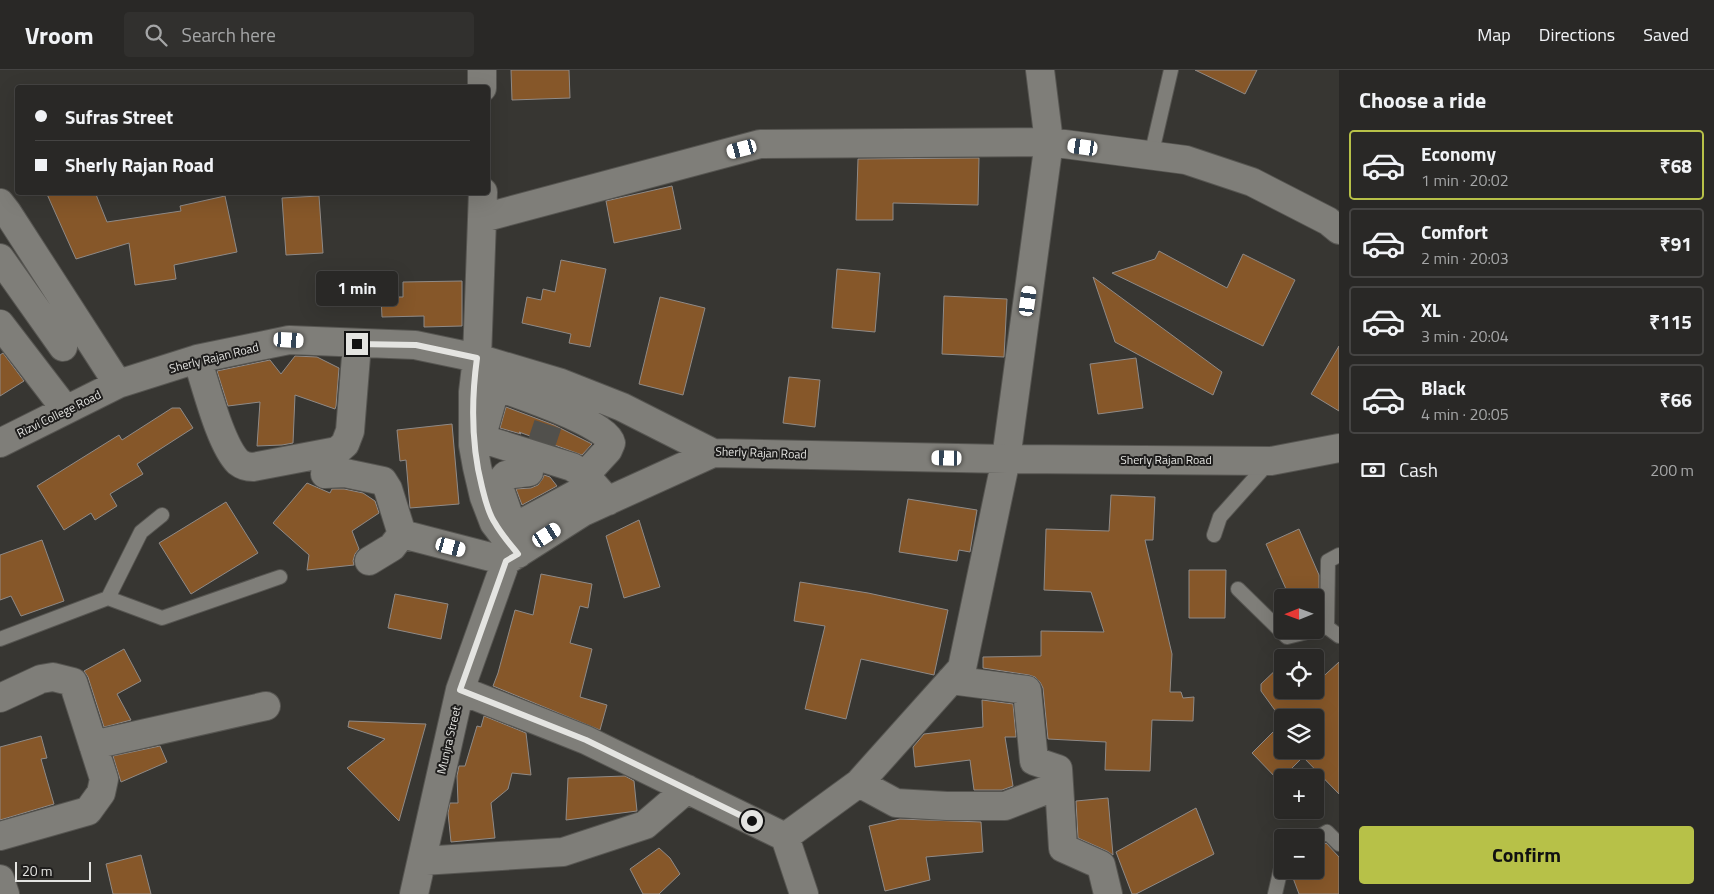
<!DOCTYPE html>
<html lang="en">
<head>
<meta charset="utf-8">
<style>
  :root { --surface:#292826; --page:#31302e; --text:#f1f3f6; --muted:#a5a6a7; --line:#454443; --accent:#b7c148 }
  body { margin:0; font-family:"Titillium Web",sans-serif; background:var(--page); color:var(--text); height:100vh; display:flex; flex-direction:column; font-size:19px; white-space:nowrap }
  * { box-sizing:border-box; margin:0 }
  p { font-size:16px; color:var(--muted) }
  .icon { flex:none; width:28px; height:28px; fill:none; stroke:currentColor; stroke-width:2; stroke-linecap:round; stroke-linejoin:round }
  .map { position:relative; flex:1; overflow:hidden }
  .sheet { display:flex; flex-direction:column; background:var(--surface); width:375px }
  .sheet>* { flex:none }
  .banner { position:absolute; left:15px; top:15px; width:475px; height:110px; border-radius:5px; box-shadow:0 5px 20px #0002,0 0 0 1px var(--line); display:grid; align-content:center; height:110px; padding:0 20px; background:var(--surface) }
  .needle { width:32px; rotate:269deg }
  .controls { position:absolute; left:1274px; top:519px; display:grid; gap:10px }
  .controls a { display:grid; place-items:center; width:50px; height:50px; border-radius:5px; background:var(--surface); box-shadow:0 5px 20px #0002,0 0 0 1px var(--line); font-size:25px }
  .scale { position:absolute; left:15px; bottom:12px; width:76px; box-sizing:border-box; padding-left:5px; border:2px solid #e4e4e1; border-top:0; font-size:14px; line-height:18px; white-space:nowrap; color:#e4e4e1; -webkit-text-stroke:4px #1e1d1c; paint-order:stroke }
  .end { position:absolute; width:22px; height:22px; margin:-11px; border:6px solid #e4e4e1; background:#111; box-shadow:0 0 0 2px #111 }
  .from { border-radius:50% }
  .bubble { position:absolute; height:35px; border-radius:5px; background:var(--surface); box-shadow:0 5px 20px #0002,0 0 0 1px var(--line); font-size:16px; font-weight:700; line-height:35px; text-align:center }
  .car { position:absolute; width:15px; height:30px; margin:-15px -8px; border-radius:6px; box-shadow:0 0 4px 1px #0007; background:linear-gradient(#fff 24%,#345 0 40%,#fff 0 76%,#345 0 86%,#fff 0) }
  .banner b { display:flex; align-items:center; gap:18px; height:48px; font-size:19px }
  .banner b+b { border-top:1px solid var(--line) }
  .banner i { width:12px; height:12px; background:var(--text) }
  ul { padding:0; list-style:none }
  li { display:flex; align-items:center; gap:15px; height:70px; margin:0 10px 8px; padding:0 10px; border:2px solid var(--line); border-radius:5px }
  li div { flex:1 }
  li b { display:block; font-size:19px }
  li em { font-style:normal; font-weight:700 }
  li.active { border-color:var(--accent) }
  li>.icon { width:45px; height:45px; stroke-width:1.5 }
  h2 { padding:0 20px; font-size:22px; line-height:60px }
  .pay { display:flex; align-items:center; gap:12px; height:55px; padding:0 20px; font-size:19px }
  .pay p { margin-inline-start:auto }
  .button { display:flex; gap:10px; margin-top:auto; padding:10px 20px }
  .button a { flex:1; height:58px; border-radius:5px; background:var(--accent); color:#111; font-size:20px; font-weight:700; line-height:58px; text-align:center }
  header { display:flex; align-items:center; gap:30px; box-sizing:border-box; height:70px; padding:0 25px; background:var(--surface); border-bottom:1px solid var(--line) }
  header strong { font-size:24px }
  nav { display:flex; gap:28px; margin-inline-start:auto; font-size:18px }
  .search { width:350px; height:45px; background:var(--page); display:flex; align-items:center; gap:12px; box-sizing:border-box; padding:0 18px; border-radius:5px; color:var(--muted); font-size:19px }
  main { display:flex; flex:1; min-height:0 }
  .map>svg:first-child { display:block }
</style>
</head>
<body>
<header>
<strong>Vroom</strong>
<div class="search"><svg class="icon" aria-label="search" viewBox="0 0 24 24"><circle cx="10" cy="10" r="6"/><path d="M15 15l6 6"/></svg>Search here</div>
<nav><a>Map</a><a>Directions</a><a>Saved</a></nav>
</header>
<main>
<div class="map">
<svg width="1339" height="824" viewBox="0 0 1339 824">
  <rect width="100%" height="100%" fill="#373632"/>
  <!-- building -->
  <path fill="#865729" stroke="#8f8a87" d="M511,0H569L570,28L512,30Z
    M1195,0H1257L1245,24Z
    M979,88L978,135L893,133V150H856L858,89Z
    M672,116L681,159L614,173L606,131Z
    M46,122H95L107,152L181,141L180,136L225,126L237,182L174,195L176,209L135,215L129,173L76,189Z
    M319,126L323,183L286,185L282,128Z
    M1159,181L1227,218L1243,184L1295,210L1263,276L1112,203L1155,189Z
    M561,190L606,199L590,277L569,273L571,264L522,253L527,227L541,230L543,219L555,222Z
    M837,199L880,203L875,262L832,258Z
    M1093,207L1222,302L1213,325L1115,272Z
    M462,211V256L424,257V246L382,247L381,227H403V212Z
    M944,226L1007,229L1004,287L942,284Z
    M660,227L705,238L683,325L639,314Z
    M1339,276V341L1311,324Z
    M3,283L24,311L0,326V285Z
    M295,286L317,287L339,298L336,336L335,339L295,325L293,373L282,375L257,376L260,332L228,336L217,301L270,290L281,304Z
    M1136,288L1143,338L1098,344L1090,294Z
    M789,307L820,310L815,357L783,353Z
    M506,337L554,355L592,374L582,385L519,362L521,364L500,358Z
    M172,338H180L193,358L137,394L143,404L110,424L117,436L95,450L91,443L64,460L37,416L119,365L122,370Z
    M452,354L459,434L410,438L406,390L400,391L397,360Z
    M544,405L550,407L557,416L522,435L516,419L531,418L538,415L543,408Z
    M307,413L330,423L332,419H344L363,423L375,431L379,443L352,461L359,479L355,484L353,491L354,495L307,500L309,485L273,453Z
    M1111,425L1155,427L1153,470H1145L1172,584L1170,622H1181L1183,628L1194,627L1193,651L1152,650L1150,701L1105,700L1106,672L1048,669L1043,618L1040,612L1035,607L1029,605L983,598V587L1041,586V561L1104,562L1091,522L1044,520L1046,459L1109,461Z
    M908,429L977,440L970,482L959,480L957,491L899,482Z
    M226,432L258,483L191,524L159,473Z
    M639,450L660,517L624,528L606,466Z
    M1299,459L1319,505V528H1290L1266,474Z
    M42,470L64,531L21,546L11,526L0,530V485Z
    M1189,500H1226L1225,548H1189Z
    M541,504L592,514L588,538L580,536L570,573L592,579L580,627L607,635L600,660L493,616L498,603L515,540L533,545Z
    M800,512L868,523L948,540L934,605L861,589L846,649L805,639L825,556L794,551Z
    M395,524L448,534L441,569L388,558Z
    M124,579L141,611L117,624L131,650L104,657L88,607L84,601Z
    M1339,592V724L1303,687L1279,711L1252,683L1282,653V680H1315V648H1282V650L1261,621V614L1282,594V620H1315V614Z
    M982,630L1013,634L1016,667H1005L1013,716L1002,720H974L970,690L915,697L913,677L924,664L983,657Z
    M484,646L526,663L531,705L512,703L508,719L491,733L495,768L451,772L448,743L450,733H458L457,706L459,696H465L477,656L481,657Z
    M349,651L426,654L399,751L347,698L385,669L348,657Z
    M41,666L47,688L41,689L54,734L0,750V677Z
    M160,676L167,692L121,712L113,686Z
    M625,706L634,711L637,741L566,750L568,708Z
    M1108,728L1113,785L1107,781L1078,768L1076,731Z
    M1196,738L1214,784L1136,824H1132L1116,782Z
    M900,749L981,752L983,782L926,787L930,810L885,821L869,756Z
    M1326,773L1339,787V824H1299L1290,800H1315V781Z
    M659,778L670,788L680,804L659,824H643L630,799Z
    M141,785L151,824H113L106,794Z"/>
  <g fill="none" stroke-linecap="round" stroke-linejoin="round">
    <!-- street-tunnel -->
    <path stroke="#51504c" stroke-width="28" stroke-dasharray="28 14" stroke-linecap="butt" d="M539,381L552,342"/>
    <!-- lane casing -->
    <g stroke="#565551" stroke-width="16">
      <path id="lane" d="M1151,86L1171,0
        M1214,465L1220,447L1270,391
        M1238,519L1287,567L1327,557L1339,566
        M108,528L141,462L162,445
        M1327,557L1328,491L1339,485
        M0,569L108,528L162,548L280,507
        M1315,769L1327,762L1339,774
        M1275,824L1282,794"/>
    </g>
    <!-- street casing -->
    <g stroke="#565551" stroke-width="30">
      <path id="street" d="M482,0V18
        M483,122L477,288L473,322V375L477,397L484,427L494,453L518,484
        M0,133L7,142L118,314
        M483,148L760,74L1049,72L1186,90L1252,112L1328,151L1339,160
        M0,188L63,277
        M0,254L66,340
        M197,289C206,315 220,374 238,392C243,396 247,397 253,397L337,381L345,374L350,361L357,274
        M0,373L118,314L197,289L289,270L415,275L477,288L561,313L622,337L713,383L1006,389L1271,391L1339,378
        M529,402L506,405C502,409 499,414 500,420L513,458L576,424
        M325,404L345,403L383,411L388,419L402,464L392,477L369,491
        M585,405L608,380L611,373C607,353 518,325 496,316L483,362L486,370L572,397L585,405L608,431
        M402,464L506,491
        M506,491L583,442L713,383
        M951,610L1027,620L1034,691L1058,699L1063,778L1101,795L1108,824
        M460,620L586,670L785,767L804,824
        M0,628L41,609L53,607L73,612L104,709L101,723L88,741L0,766
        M93,675L266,636
        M859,713L896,733L947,736H1005L1059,715
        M785,767L859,713L962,598L1006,389L1049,72L1040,0
        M422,791L563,782L645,755L687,719
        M0,809L5,824
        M414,824L460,620L506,491"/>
    </g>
    <!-- lane -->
    <use href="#lane" stroke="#7f7e79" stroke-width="14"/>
    <!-- street -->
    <use href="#street" stroke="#7f7e79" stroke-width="28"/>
  </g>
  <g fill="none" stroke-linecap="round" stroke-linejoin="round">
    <!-- route -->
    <path stroke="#e4e4e1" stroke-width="6" d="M357,274L416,275L477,288C471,332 471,374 482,417C485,429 488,443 495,453C501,464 510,474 518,484L506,491L460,620L586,670L752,751"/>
  </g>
  <g text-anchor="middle" stroke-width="4" stroke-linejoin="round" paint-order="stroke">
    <!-- street labels -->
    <g font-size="12" fill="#e4e4e1" stroke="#1e1d1c">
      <text transform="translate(214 288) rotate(-14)" y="4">Sherly Rajan Road</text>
      <text transform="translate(59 344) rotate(-26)" y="4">Rizvi College Road</text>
      <text transform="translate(761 383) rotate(2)" y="4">Sherly Rajan Road</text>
      <text x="1166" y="394">Sherly Rajan Road</text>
      <text transform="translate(449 670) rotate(-77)" y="4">Munjra Street</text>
    </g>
  </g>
</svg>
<div class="controls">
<a><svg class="needle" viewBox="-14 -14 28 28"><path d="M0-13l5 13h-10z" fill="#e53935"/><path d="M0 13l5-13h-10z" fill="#a5a6a7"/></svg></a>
<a><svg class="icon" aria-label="locate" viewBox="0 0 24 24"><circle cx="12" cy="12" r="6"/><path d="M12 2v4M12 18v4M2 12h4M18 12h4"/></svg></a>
<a><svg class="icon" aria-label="layers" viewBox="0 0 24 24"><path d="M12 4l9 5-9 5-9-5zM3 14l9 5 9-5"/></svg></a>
<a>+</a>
<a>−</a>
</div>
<div class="scale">20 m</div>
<i class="end from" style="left:752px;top:751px"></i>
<i class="end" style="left:357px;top:274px"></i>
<div class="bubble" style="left:316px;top:201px;width:82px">1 min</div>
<i class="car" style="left:1083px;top:77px;rotate:278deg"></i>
<i class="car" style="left:742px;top:79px;rotate:255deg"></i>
<i class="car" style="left:1028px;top:231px;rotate:8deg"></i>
<i class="car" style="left:289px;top:270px;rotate:93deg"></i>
<i class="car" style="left:947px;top:388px;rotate:271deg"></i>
<i class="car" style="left:547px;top:465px;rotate:57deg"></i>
<i class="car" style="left:451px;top:477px;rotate:105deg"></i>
<div class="banner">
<b><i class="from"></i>Sufras Street</b>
<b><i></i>Sherly Rajan Road</b>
</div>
</div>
<section class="sheet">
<h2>Choose a ride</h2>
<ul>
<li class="active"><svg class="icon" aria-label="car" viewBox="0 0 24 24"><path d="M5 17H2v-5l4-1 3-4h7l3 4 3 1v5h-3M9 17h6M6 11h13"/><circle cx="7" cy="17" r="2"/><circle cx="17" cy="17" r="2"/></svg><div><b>Economy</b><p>1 min · 20:02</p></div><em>₹68</em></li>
<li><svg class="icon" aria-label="car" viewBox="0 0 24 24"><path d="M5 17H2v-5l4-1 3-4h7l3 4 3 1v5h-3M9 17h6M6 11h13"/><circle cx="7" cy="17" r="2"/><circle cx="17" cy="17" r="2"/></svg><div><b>Comfort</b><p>2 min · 20:03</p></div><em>₹91</em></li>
<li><svg class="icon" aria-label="car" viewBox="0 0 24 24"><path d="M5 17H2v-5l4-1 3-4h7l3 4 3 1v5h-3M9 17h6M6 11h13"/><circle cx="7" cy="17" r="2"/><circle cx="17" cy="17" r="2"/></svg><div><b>XL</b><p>3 min · 20:04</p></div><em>₹115</em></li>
<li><svg class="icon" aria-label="car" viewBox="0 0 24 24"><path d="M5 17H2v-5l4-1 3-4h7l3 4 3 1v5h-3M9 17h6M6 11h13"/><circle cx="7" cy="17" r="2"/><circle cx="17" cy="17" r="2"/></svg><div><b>Black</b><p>4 min · 20:05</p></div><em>₹66</em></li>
</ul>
<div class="pay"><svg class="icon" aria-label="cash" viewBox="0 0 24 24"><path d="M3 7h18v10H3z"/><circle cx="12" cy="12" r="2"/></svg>Cash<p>200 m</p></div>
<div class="button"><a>Confirm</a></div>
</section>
</main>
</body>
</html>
